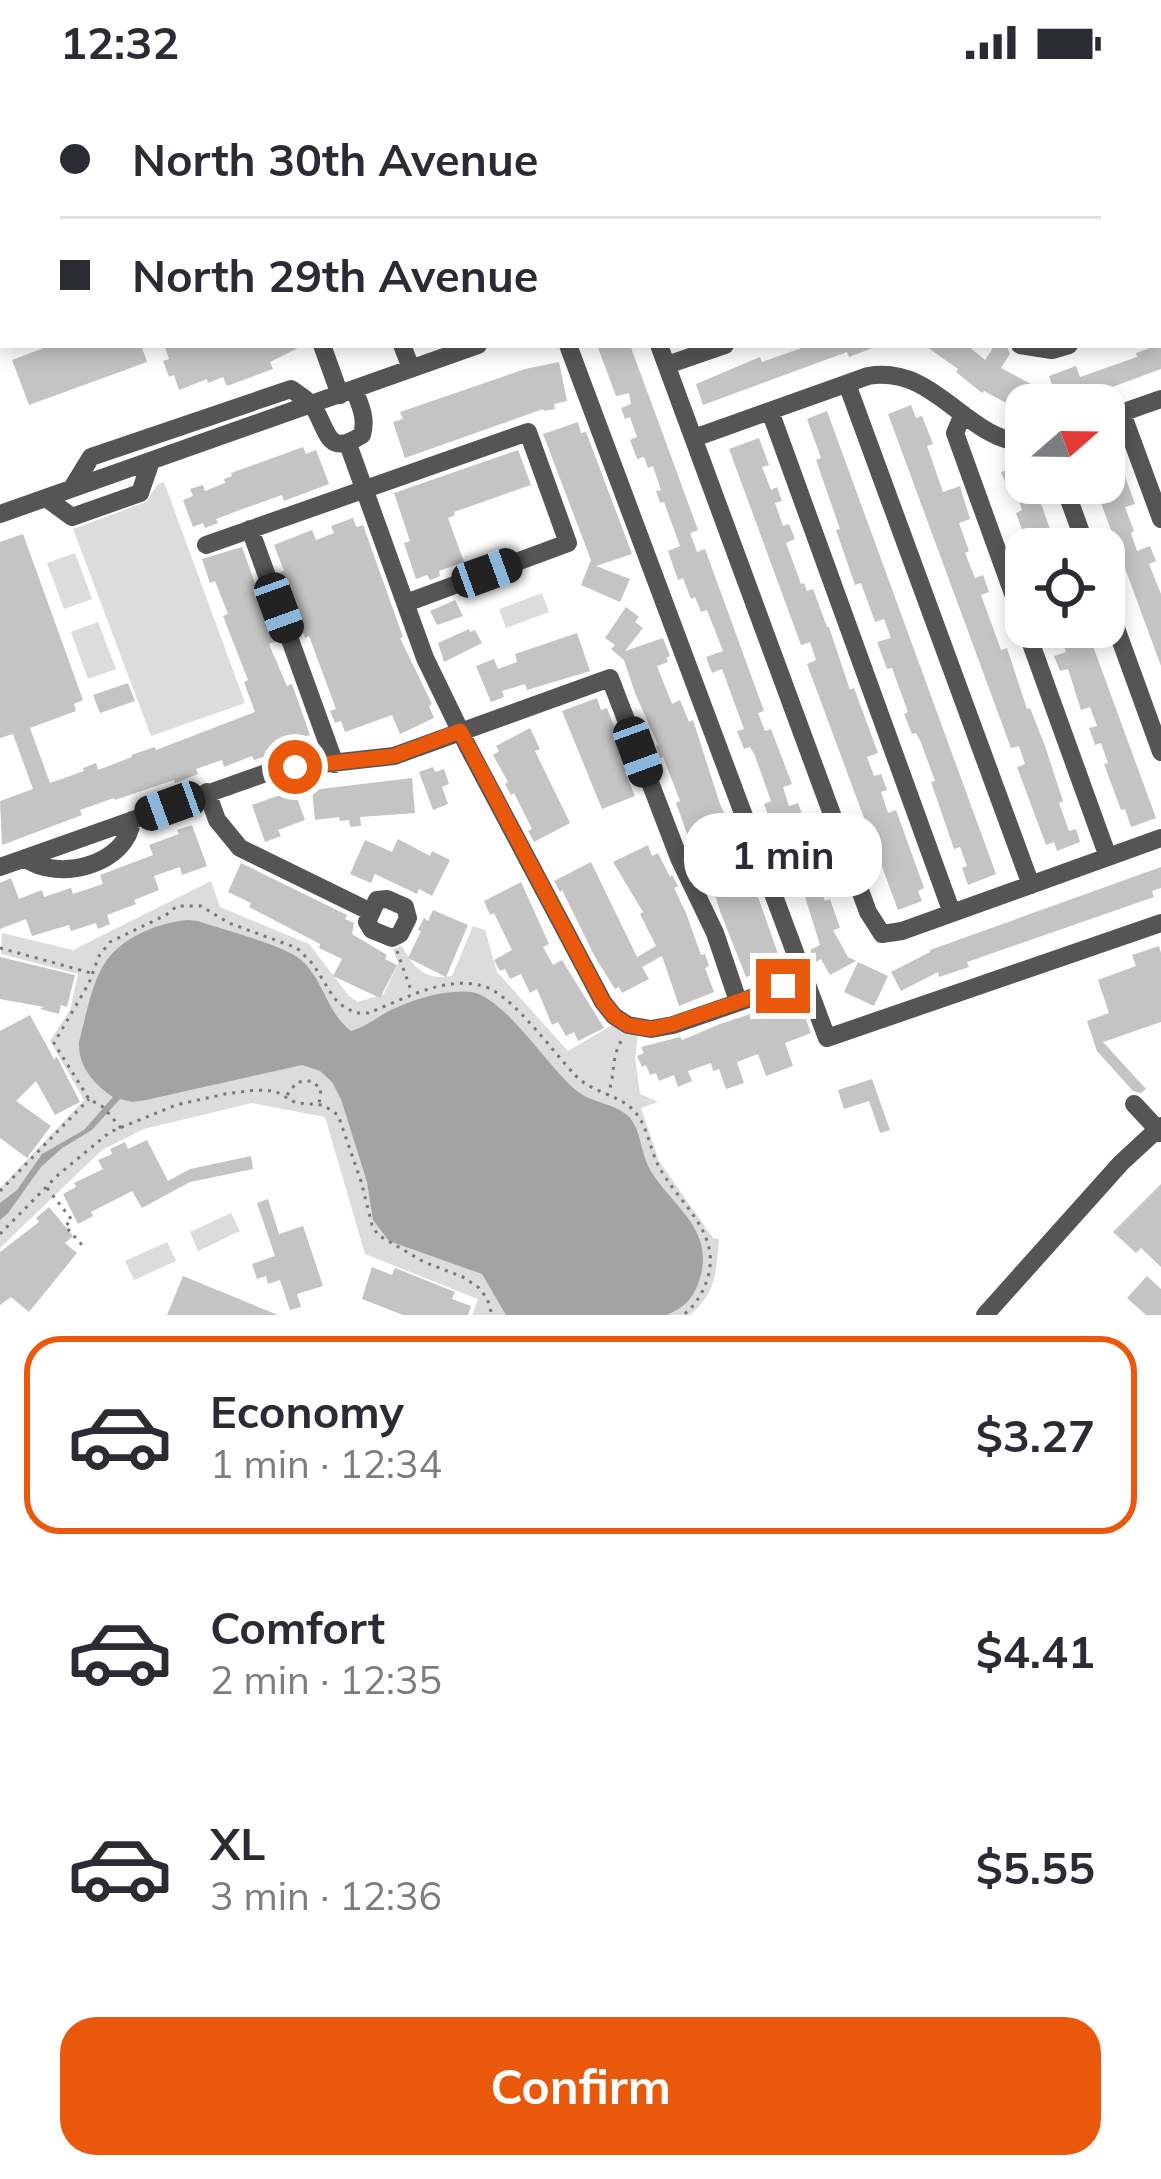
<!DOCTYPE html>
<html lang="en">
<head>
<meta charset="utf-8">
<style>
  :root { --surface:#fff; --page:#f2f2f3; --text:#2b2b33; --muted:#7c7c81; --line:#e1e1e2; --accent:#ea580c }
  body { margin:0; font-family:Mulish,sans-serif; background:var(--page); color:var(--text); height:100vh; display:flex; flex-direction:column; font-size:45px; white-space:nowrap }
  * { box-sizing:border-box; margin:0 }
  p { font-size:39px; color:var(--muted) }
  .icon { flex:none; width:66px; height:66px; fill:none; stroke:currentColor; stroke-width:2; stroke-linecap:round; stroke-linejoin:round }
  .map { position:relative; height:1231px; overflow:hidden }
  .details { display:flex; flex-direction:column; background:var(--surface); flex:1 }
  .details>* { flex:none }
  .guide { position:absolute; left:0px; top:0px; width:1161px; height:264px; box-shadow:0 6px 18px #0003; display:grid; align-content:center; height:264px; padding:0 60px; background:var(--surface) }
  .needle { width:78px; rotate:70deg }
  .controls { position:absolute; left:1005px; top:300px; display:grid; gap:24px }
  .controls a { display:grid; place-items:center; width:120px; height:120px; border-radius:24px; background:var(--surface); box-shadow:0 6px 18px #0003; font-size:60px }
  .end { position:absolute; width:54px; height:54px; margin:-27px; border:15px solid #ea580c; background:#fff; box-shadow:0 0 0 6px #fff }
  .from { border-radius:50% }
  .bubble { position:absolute; height:84px; border-radius:36px; background:var(--surface); box-shadow:0 6px 18px #0003; font-size:39px; font-weight:700; line-height:84px; text-align:center }
  .car { position:absolute; width:36px; height:72px; margin:-36px -18px; border-radius:15px; box-shadow:0 0 9px 3px #0007; background:linear-gradient(#222 24%,#8ab4d8 0 40%,#222 0 76%,#8ab4d8 0 86%,#222 0) }
  .guide b { display:flex; align-items:center; gap:42px; height:114px; font-size:45px }
  .guide b+b { border-top:3px solid var(--line) }
  .guide i { width:30px; height:30px; background:var(--text) }
  ul { padding:21px 0 0; list-style:none }
  li { display:flex; align-items:center; gap:36px; height:198px; margin:0 24px 18px; padding:0 36px; border:6px solid transparent; border-radius:36px }
  li div { flex:1 }
  li b { display:block; font-size:45px }
  li em { font-style:normal; font-weight:700 }
  li.active { border-color:var(--accent) }
  li>.icon { width:108px; height:108px; stroke-width:1.5 }
  .action { display:flex; gap:24px; margin-top:auto; padding:24px 60px }
  .action a { flex:1; height:138px; border-radius:36px; background:var(--accent); color:#fff; font-size:48px; font-weight:700; line-height:138px; text-align:center }
  .status { display:flex; justify-content:space-between; align-items:center; height:84px; padding:0 60px; background:var(--surface); direction:ltr }
  .status svg { height:33px; fill:currentColor }
  .map>svg:first-child { display:block }
</style>
</head>
<body>
<div class="status"><b>12:32</b><svg viewBox="0 0 49 12"><path d="M0 12V9h3v3zM5 12V6h3v6zM10 12V3h3v9zM15 12V0h3v12zM26 1h20v11H26zM47 4h2v5h-2z"/></svg></div>
<div class="map">
<svg width="1161" height="1231" viewBox="0 0 1161 1231">
  <rect width="100%" height="100%" fill="#fff"/>
  <!-- green -->
  <path fill="#dcdcdc" d="M164,398L245,619L151,652L73,445L146,418L158,400Z
    M75,469L92,515L64,525L47,479Z
    M542,509L549,528L506,544L499,525Z
    M98,538L116,585L88,595L71,548Z
    M211,797L220,823L309,860L349,912L358,918L384,910L398,879L393,865L402,862C413,884 426,897 452,892L473,842L485,846L497,888L568,967L614,940L638,951L635,974L640,1010L658,1018L641,1024L659,1077L713,1154L719,1155C716,1188 717,1208 690,1231H472L478,1215L365,1170L325,1033L252,1019L144,1045L102,1066L0,1164V1104L84,1016L50,957L70,926L78,890L1,870L2,849L73,866Z
    M231,1129L240,1147L198,1167L190,1148Z
    M167,1158L176,1177L134,1196L125,1177Z"/>
  <!-- water -->
  <path fill="#a3a3a3" d="M187,836L198,837C223,846 281,860 300,875C323,894 327,929 351,947C366,943 377,933 391,926C414,915 446,905 471,908C505,913 549,985 577,1007C592,1019 613,1019 627,1031C642,1044 640,1071 652,1089C677,1127 717,1148 698,1200C692,1216 683,1224 667,1231H506L482,1190L389,1157L373,1136L367,1098L341,1015L332,998L320,987L302,981L146,1016L132,1018L120,1015L92,1046L62,1064L41,1083L8,1129L0,1136V1119L17,1106L42,1070L84,1046L113,1013C94,1000 78,983 79,958C85,936 91,902 103,882C119,854 157,839 187,836Z"/>
  <!-- building -->
  <path fill="#c4c4c4" d="M1161,260V285L1077,316L1078,319L1072,321H1026V330L984,307L982,309L956,288L958,285L924,261H967L985,276L995,261H1006L1010,270L1001,284L1057,314L1049,292L1076,282L1080,293L1137,273L1136,269Z
    M52,261H141L147,278L29,321L12,276Z
    M164,261H302V262L270,278L273,285L227,302L223,293L208,299L207,295L179,306L174,291L169,293L163,277L169,275Z
    M597,261H630L661,345L698,446L690,449L697,468L705,465L764,627L758,629L765,647L771,645L792,700L783,703L789,722L798,719L826,796L818,799L825,817L830,815L840,844L833,846L848,873L856,877L830,891L821,875L816,878L810,866L820,861L797,787L782,744L774,747L764,720L771,717L755,672L750,663L744,665L737,647L744,645L722,585L712,589L706,573L723,567L707,526L701,528L695,513L691,515L683,494L678,496L668,467L680,462L664,418L660,419L656,407L661,406L653,382L648,384L644,373L637,375L630,356L637,353L630,333L625,335L621,324L631,320L629,309L616,312Z
    M810,261L878,262L849,273L847,268L703,321L696,300L760,273L762,278Z
    M559,278L567,317L554,320L555,325L544,327L543,325L405,374L393,338L403,335L400,328L525,285Z
    M911,321L916,334L922,332L933,360L927,362L943,408L960,402L970,435L959,439L969,467L965,469L975,494L983,491L989,508L981,511L1001,566L1007,564L1027,625L1030,624L1045,662L1063,717L1059,719L1069,747L1076,745L1080,758L1057,767L1054,758L1046,761L1017,683L1025,680L1019,662L1011,664L888,330Z
    M827,327L996,790L968,801L962,784L967,782L960,763L954,765L931,698L935,697L920,656L916,649L912,650L904,630L908,628L892,584L887,585L877,558L891,554L884,535L875,538L861,499L855,501L836,446L840,445L816,376L821,374L807,335Z
    M578,338L581,349L586,348L632,470L596,482L630,495L620,518L581,501L591,476L543,350Z
    M1104,348H1109L1135,420L1125,423L1134,447L1131,449L1137,467L1150,462L1156,477L1149,480L1161,510V582L1094,400L1104,399Z
    M759,354L769,381L762,383L771,406L777,403L782,417L775,419L783,442L789,440L795,455L786,459L801,500L804,499L807,507L813,505L827,543H829L850,606L854,604L878,669L867,673L874,692L881,690L887,706L881,708L888,729L896,726L924,804L918,807L922,817L898,826L807,580L816,576L810,558L801,561L729,365Z
    M303,363L306,370L316,366L329,400L284,417L282,411L248,423L216,435L218,439L205,444L203,439L193,443L183,416L193,412L190,405L203,401L205,407L225,399L224,395L232,392L231,389Z
    M518,366L531,401L454,428L455,431L448,434L464,478L439,487L440,492L430,496L427,491L416,495L404,459L410,457L394,409Z
    M1026,379V399H1040L1044,409L1038,411L1057,465H1029L1016,429L1022,426L1016,408L1010,410L1001,388Z
    M353,434L356,443L363,441L403,553L400,554L432,620L429,622L434,634L400,650L392,631L345,648L341,637L335,639L330,627L336,625L309,552L305,554L284,500L280,488L284,487L274,461L312,446L316,456L334,449L331,442Z
    M23,450L83,616L74,620L76,627L30,644L50,699L84,687L83,684L96,679L98,686L132,673L131,671L155,663L156,666L255,628L244,598L248,596L223,532L228,530L215,497L210,499L202,475L242,463L276,557L269,560L287,602L292,600L310,651L265,667L266,672L254,676L252,672L224,683L222,676L196,685L198,690L175,699L174,696L115,716L114,714L80,726L82,731L2,761L0,717L33,705L13,650L0,654V458Z
    M455,516L463,532L437,541L430,527Z
    M626,523L639,533L635,538L643,544L625,567L663,554L670,572L666,574L668,578L657,582L672,620L680,616L689,638L693,636L720,720L745,776L782,881L746,893L720,827L706,782L701,784L692,757L690,758L676,719L680,717L663,673L660,674L656,662L658,661L635,609L624,576L611,565L615,561L605,554Z
    M1056,543H1086L1156,734L1131,743L1125,725L1121,726L1104,680L1108,679L1101,659L1095,661L1089,644L1097,642L1090,623L1081,626L1068,585L1060,587L1054,572L1066,568Z
    M469,545L470,548L475,546L482,559L444,578L438,559Z
    M577,549L590,587L527,606L525,600L502,607L504,613L491,618L476,582L494,575L498,585L517,578L515,570Z
    M128,599L135,617L100,629L93,611Z
    M597,614L601,626L607,624L617,650L629,686L625,688L635,712L602,725L562,627Z
    M530,644L540,665L535,667L570,739L534,758L528,747L532,745L514,709L511,711L505,700L508,698L493,671L499,667L496,662Z
    M433,683L435,688L444,685L449,700L442,703L448,720L433,726L419,688Z
    M412,694L415,729L360,733L361,742L350,743L349,736L340,737L339,733L315,736L312,706Z
    M294,706L305,736L278,746L281,752L265,758L252,721Z
    M192,741L207,782L182,791L180,783L154,792L159,806L134,816L136,820L107,831L110,840L98,845L96,839L71,847L69,841L32,852L26,835L0,845V799L11,794L19,815L42,806L44,813L71,804L73,810L103,800L100,791L153,771L149,761L179,750L177,746Z
    M398,755L430,772L432,767L450,776L432,812L419,805L417,810L375,790L371,799L350,790L365,756L392,768Z
    M648,761L652,772L658,769L670,793L672,791L678,802L674,804L686,829L701,871L705,870L709,882L705,884L714,908L679,922L662,872L642,883L649,895L622,909L619,903L615,905L595,873L562,806L560,808L554,797L591,778L637,873L656,862L640,830L643,828L613,778Z
    M241,779L347,831L345,835L354,839L352,850L387,871L385,875L397,881L380,914L333,892L342,875L319,864L320,860L249,823L251,819L228,808Z
    M1161,783V804L1152,807L1154,813L967,878L969,883L939,893L938,888L901,907L891,888L930,868V866Z
    M521,798L549,860L543,863L553,881L562,876L604,944L578,957L574,948L566,952L558,938L552,941L537,905L530,909L521,890L510,895L505,885L500,887L494,876L512,866L494,829L490,831L484,817Z
    M433,826L468,841L446,893L408,874L421,847L418,846L424,834L428,837Z
    M1159,862L1161,869V938L1103,958L1146,1005L1141,1009L1133,1007L1097,967L1087,937L1109,929L1098,896L1136,882L1132,871Z
    M0,873L75,891L67,923L61,921L59,930L40,925L44,923L0,915Z
    M858,878L888,892L874,922L844,908Z
    M796,909L811,949L785,959L793,982L766,992L758,970L737,978L744,999L726,1005L719,985L713,987L711,979L688,987L692,997L678,1003L674,991L659,997L656,989L650,991L646,981L642,983L637,972L644,969L641,963L680,953L682,956L720,940L787,918Z
    M30,931L54,975L57,973L80,1018L55,1031L36,997L16,1017L51,1042L27,1074L0,1054V947Z
    M872,995L890,1046L880,1049L869,1017L844,1025L838,1006Z
    M147,1056L168,1097L190,1085L251,1072L253,1085L190,1098L142,1124L132,1107L91,1128L93,1132L78,1140L63,1110L76,1103L74,1099L103,1085L98,1076L112,1070L110,1065L125,1058L128,1065Z
    M1161,1100V1183L1141,1164L1136,1169L1113,1148Z
    M268,1115L279,1150L303,1142L323,1202L297,1210L301,1223L290,1226L280,1196L268,1200L266,1192L257,1195L252,1180L275,1172L257,1119Z
    M49,1123L73,1152L65,1159L77,1169L29,1228L11,1213L0,1221V1168L39,1138L36,1134Z
    M372,1183L392,1191L395,1184L455,1208L452,1215L471,1222L468,1231H403L362,1215Z
    M183,1192L278,1231H167Z
    M1147,1192L1161,1205V1231H1146L1127,1214Z"/>
  <g fill="none" stroke-linecap="round" stroke-linejoin="round">
    <!-- path -->
    <path stroke="#777" stroke-width="3" stroke-dasharray="3 6" stroke-linecap="butt" d="M1158,111L1161,110
      M1158,185L1161,184
      M0,864L91,889
      M397,867L412,909
      M287,1011L297,998L312,997L321,1005L319,1020
      M607,1012C616,992 610,973 623,954
      M121,1044L103,1023L89,1015L54,959L89,899L99,872L110,858L166,831L177,822H201L229,839L297,864L313,880L334,914L345,924L357,929H368C403,916 444,891 483,902C512,910 553,968 575,991C591,1008 613,1009 630,1023C647,1037 649,1063 658,1081C677,1118 721,1147 708,1193C703,1209 696,1221 683,1231
      M47,1104L72,1136L65,1142L83,1162
      M0,1107L89,1015
      M0,1150L58,1091L110,1048L176,1021L225,1010L255,1006L275,1007L296,1019L323,1021L338,1031L361,1097L372,1141L378,1151L424,1178L463,1193L478,1203L487,1214L492,1231"/>
    <!-- minor -->
    <path stroke="#555" stroke-width="18" d="M191,0L193,3
      M292,0L294,3
      M613,0L614,3
      M777,0L778,3
      M901,0L902,3
      M1026,0L1027,3
      M1148,0L1149,3
      M493,3L502,0
      M722,3L730,0
      M1158,20L1161,19
      M1158,231L1161,230
      M322,261L340,311
      M402,261L411,284
      M568,261L827,954L1161,839
      M659,261L868,828L882,850L902,847L1161,754
      M1020,261L1052,266L1069,261
      M667,281L725,261
      M847,300L1031,801
      M770,327L952,829
      M1122,329L1161,435
      M963,330L955,349L1108,773
      M1104,335L1161,315
      M694,354L868,292C935,280 965,356 1026,359
      M348,360L425,574L468,663L603,918L614,932L628,941L651,945L673,941L783,903
      M1063,399L1087,465
      M72,404L91,373L291,305C299,311 309,316 314,324C329,349 327,373 362,351C367,334 360,321 354,305
      M46,414L72,433L140,409L151,377
      M0,430L478,261
      M250,445L335,680
      M206,461L528,348L568,459L406,519
      M1104,511L1161,668
      M207,708L217,736L240,764L371,828
      M25,774C58,799 128,780 132,736
      M0,783L263,690L295,683L394,672L610,594L679,774L715,849L738,917
      M387,815L405,823L408,834L400,850L392,854L372,846L367,838L377,816Z
      M1134,1020L1161,1049
      M985,1231L1121,1079L1161,1042"/>
  </g>
  <g fill="none" stroke-linecap="round" stroke-linejoin="round">
    <!-- route -->
    <path stroke="#ea580c" stroke-width="15" d="M295,683L394,672L460,647L603,918L614,932L628,941L651,945L673,940L783,902"/>
  </g>
</svg>
<div class="controls">
<a><svg class="needle" viewBox="-14 -14 28 28"><path d="M0-13l5 13h-10z" fill="#e53935"/><path d="M0 13l5-13h-10z" fill="#7c7c81"/></svg></a>
<a><svg class="icon" aria-label="locate" viewBox="0 0 24 24"><circle cx="12" cy="12" r="6"/><path d="M12 2v4M12 18v4M2 12h4M18 12h4"/></svg></a>
</div>
<i class="end from" style="left:295px;top:683px"></i>
<i class="end" style="left:783px;top:902px"></i>
<div class="bubble" style="left:684px;top:729px;width:198px">1 min</div>
<i class="car" style="left:487px;top:489px;rotate:70deg"></i>
<i class="car" style="left:279px;top:524px;rotate:160deg"></i>
<i class="car" style="left:638px;top:668px;rotate:160deg"></i>
<i class="car" style="left:170px;top:722px;rotate:250deg"></i>
<div class="guide">
<b><i class="from"></i>North 30th Avenue</b>
<b><i></i>North 29th Avenue</b>
</div>
</div>
<section class="details">
<ul>
<li class="active"><svg class="icon" aria-label="car" viewBox="0 0 24 24"><path d="M5 17H2v-5l4-1 3-4h7l3 4 3 1v5h-3M9 17h6M6 11h13"/><circle cx="7" cy="17" r="2"/><circle cx="17" cy="17" r="2"/></svg><div><b>Economy</b><p>1 min · 12:34</p></div><em>$3.27</em></li>
<li><svg class="icon" aria-label="car" viewBox="0 0 24 24"><path d="M5 17H2v-5l4-1 3-4h7l3 4 3 1v5h-3M9 17h6M6 11h13"/><circle cx="7" cy="17" r="2"/><circle cx="17" cy="17" r="2"/></svg><div><b>Comfort</b><p>2 min · 12:35</p></div><em>$4.41</em></li>
<li><svg class="icon" aria-label="car" viewBox="0 0 24 24"><path d="M5 17H2v-5l4-1 3-4h7l3 4 3 1v5h-3M9 17h6M6 11h13"/><circle cx="7" cy="17" r="2"/><circle cx="17" cy="17" r="2"/></svg><div><b>XL</b><p>3 min · 12:36</p></div><em>$5.55</em></li>
</ul>
<div class="action"><a>Confirm</a></div>
</section>
</body>
</html>
